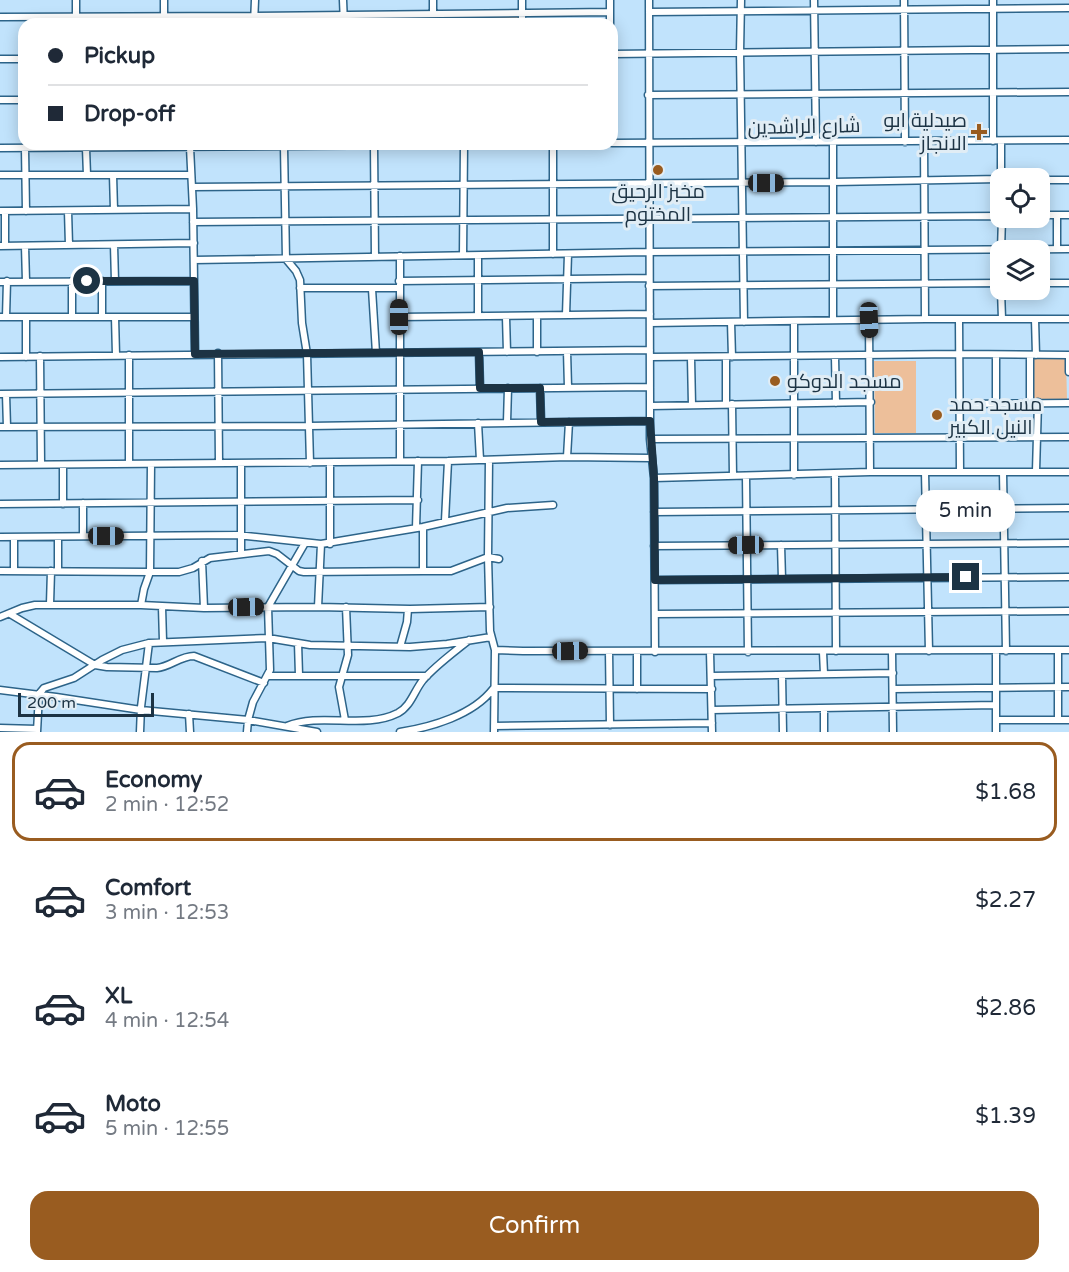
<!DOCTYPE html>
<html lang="en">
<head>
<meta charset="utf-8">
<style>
  :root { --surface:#fff; --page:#f2f2f3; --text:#1f2937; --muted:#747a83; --line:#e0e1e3; --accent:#995c20 }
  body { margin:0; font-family:"Varela Round",Cairo,sans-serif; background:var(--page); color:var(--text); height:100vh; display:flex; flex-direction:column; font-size:22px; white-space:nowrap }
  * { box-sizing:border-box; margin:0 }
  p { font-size:20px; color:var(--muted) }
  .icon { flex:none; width:33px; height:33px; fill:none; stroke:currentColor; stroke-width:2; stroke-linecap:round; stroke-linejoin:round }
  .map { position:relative; height:732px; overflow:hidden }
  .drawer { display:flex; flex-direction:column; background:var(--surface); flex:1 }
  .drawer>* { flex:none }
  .top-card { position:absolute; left:18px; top:18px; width:600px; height:132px; border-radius:18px; box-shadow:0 3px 15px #0003; display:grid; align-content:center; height:132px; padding:0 30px; background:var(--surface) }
  .tools { position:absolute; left:990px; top:168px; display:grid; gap:12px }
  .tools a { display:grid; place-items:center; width:60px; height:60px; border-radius:12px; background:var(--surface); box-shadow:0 3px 15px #0003; font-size:30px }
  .scale { position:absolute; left:18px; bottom:15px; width:136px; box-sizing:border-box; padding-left:6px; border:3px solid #1c3344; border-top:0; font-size:16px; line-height:21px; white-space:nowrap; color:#1c3344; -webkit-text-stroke:4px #e1edf5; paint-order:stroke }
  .end { position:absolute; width:27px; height:27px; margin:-14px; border:8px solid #1c3344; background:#fff; box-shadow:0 0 0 3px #fff }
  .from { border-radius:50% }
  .bubble { position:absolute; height:42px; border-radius:18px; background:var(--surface); box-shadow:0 3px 15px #0003; font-size:20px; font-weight:600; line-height:42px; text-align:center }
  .car { position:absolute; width:18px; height:36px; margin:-18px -9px; border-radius:8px; box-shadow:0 0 4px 2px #0007; background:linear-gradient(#222 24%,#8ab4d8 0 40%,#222 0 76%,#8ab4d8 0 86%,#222 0) }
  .top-card b { display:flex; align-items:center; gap:21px; height:57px; font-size:22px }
  .top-card b+b { border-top:2px solid var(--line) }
  .top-card i { width:15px; height:15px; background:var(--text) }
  ul { padding:10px 0 0; list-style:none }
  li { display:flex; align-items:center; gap:18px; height:99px; margin:0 12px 9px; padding:0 18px; border:3px solid transparent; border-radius:18px }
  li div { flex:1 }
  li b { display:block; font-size:22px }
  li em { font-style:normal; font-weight:600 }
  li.active { border-color:var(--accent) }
  li>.icon { width:54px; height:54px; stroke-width:1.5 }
  .cta { display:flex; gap:12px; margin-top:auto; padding:12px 30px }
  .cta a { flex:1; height:69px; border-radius:18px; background:var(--accent); color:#fff; font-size:24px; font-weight:600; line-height:69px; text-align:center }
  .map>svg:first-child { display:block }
</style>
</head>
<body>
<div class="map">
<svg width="1069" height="732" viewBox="0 0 1069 732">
  <rect width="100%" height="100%" fill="#c1e3fc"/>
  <!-- green -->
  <path fill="#edbf9a" d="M519,15V24H438V16Z
    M1033,357L1066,358L1067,400H1033Z
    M874,361H916V433H875Z"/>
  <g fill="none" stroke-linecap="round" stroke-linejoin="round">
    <!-- minor casing -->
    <g stroke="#2d6489" stroke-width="9">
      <path id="minor" d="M76,0V24
        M343,0L344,24
        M433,0V24
        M522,0V24
        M610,0V24
        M649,0L650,406V439L654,478L655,652
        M741,0L740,52L744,322
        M814,0L816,142
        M904,0L905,142
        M993,0V141
        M649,12L1069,8
        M0,17L255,16L610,12
        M164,24V0
        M254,24L255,0
        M612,54L1069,49
        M0,59H24
        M648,95L1069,92
        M0,100H24
        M1001,141V178
        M924,142L925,319
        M612,143L1069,140
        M374,145L375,257
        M190,147L193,209L195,354
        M284,147L286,259L296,271L300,280L302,323L307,354L310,463
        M0,148L559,144
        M25,148L26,211
        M86,148L87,175
        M0,175H191
        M113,175L114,210
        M1040,180H1069
        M192,187L833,182L1000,179
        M0,211L193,209
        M5,211V246
        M68,211L69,245
        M1040,215H1069
        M193,222L1000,216
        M114,245L115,281
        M0,246L194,243
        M25,246L26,281
        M1057,249V215
        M1001,250L1002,218
        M553,254V144
        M463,255L464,145
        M194,260L648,252L1069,249
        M72,281V317
        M399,281L649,278
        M0,282L194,281
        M1040,283H1069
        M649,286L1000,283
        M300,288H399
        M372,289L376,353
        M1001,290L1002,319
        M566,315L568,254
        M478,316V256
        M0,317H194
        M6,317L7,281
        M102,317V281
        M115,317L116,355
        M399,317L650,314
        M506,317L507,352
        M959,319L960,472
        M1035,319L1036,355
        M833,320V142
        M869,320L870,472
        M731,322L732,357
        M650,323L925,319H1069
        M567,351L568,387
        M479,352L480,388
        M537,352V316
        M218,353L219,463
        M996,355V403
        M1030,355V402
        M1069,355V372
        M40,356L41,464
        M0,357L650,350
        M26,357V317
        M650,357L959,354L1069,355
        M835,357L836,403
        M691,358L692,405
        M540,388L541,422
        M0,394L650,387
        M6,394L7,427
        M726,404V358
        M732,404L733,476
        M960,404L1069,403
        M650,406L871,402
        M507,422L508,388
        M478,423L480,460
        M0,427L309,426L650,421
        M650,439L1069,437
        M567,457L569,422
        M489,460L488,557L490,631L495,650L494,732
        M400,461V256
        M129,464V355
        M241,464V554
        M0,465L448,461L567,457L651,458
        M63,465V504
        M1036,471L1038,402
        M925,472L929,651
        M1003,472L1006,651
        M835,473L836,651
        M794,475V321
        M746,476L748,652
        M654,478L870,472H1069
        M83,503V536
        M0,504L418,500
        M654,512L1069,508
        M445,521L448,461
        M423,527V571H451L488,557L499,559
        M416,528L418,461
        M0,537L237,535L321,544L423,527L507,508L553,505
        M14,537V571
        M321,544L318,607L410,609L490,607
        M330,544V463
        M781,545L782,579
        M654,546L1069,543
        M202,561L204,608
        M0,571L150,572L151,464
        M58,571V537
        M655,580L1069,577
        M50,604L51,571
        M141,605L204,608L318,607
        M162,607L163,641
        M10,614L95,665L107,667L157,668C170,667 180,656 194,656L264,683
        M655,614L1069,611
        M0,617L22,608L35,605H141L144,589L150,572H179L193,568L210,558L269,551L277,554L299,571L304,572L423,571
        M298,643L299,675
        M400,647L407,622L408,609
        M495,650L523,651L1069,650
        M609,651L610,725
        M637,651V689
        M892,651L893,732
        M996,651V732
        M1058,651V720
        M710,652L712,732
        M823,652L824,674
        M782,675L783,732
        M269,676H427
        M711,676L893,673
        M494,688L712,689
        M893,689L1069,687
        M0,690L56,697L141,710L248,720L317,732
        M824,709V732
        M712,710L996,705
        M189,714L190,732
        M345,720L339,687L348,655L346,607
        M996,720H1069
        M287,726C322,712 364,730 398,713C411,706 414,691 423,680C436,665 453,653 469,640
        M494,726L712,723
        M0,728L37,729
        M37,732L39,694L44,688L74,678L102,660L122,650L149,643
        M140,732L141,707L149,643L268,638L310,645L410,647L447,644L491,637
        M247,732L248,720L253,702L270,670L268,607L305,543
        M400,732C432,727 473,715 493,689"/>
    </g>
    <!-- minor -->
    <use href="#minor" stroke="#fff" stroke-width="6"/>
  </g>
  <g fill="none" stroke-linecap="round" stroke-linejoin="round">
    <!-- route -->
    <path stroke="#1c3344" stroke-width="8" d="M87,281H194L195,354L479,352L480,388H540L541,422L650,421L654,478L655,580L966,577"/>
  </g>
  <!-- markers -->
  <g fill="#995c20" stroke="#e1edf5" stroke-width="2">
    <path d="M976 123h6v6h6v6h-6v6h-6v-6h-6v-6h6z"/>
    <circle cx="658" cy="170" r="6"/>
    <circle cx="775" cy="381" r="6"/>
    <circle cx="937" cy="415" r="6"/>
  </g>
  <g text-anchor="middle" stroke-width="6" stroke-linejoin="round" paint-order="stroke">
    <!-- poi labels -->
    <g font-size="20" fill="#1c3344" stroke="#e1edf5" text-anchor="start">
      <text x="967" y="127" text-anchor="end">صيدلية ابو<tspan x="967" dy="23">الانجاز</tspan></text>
      <text x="658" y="198" text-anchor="middle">مخبز الرحيق<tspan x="658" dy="23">المختوم</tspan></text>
      <text x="787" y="388">مسجد الدوكو</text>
      <text x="949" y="411">مسجد حمد<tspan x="949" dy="23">النيل الكبير</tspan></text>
    </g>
    <!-- street labels -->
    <g font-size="20" fill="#1c3344" stroke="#e1edf5">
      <text transform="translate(804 126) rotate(-1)" y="7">شارع الراشدين</text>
    </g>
  </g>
</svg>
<div class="tools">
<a><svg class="icon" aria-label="locate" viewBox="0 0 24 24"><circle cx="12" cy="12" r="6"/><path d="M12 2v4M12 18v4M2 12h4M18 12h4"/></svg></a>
<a><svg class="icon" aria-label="layers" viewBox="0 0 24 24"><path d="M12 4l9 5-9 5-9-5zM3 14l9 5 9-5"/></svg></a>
</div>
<div class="scale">200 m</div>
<i class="end from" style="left:87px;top:281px"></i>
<i class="end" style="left:966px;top:577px"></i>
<div class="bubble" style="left:916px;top:490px;width:99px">5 min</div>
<i class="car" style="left:766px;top:183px;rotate:90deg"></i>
<i class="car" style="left:399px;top:317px;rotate:0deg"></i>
<i class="car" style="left:869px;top:320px;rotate:178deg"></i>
<i class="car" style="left:106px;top:536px;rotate:90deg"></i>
<i class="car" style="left:746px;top:545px;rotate:269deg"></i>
<i class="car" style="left:246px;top:607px;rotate:89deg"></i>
<i class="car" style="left:570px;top:651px;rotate:89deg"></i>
<div class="top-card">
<b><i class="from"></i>Pickup</b>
<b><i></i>Drop-off</b>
</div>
</div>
<section class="drawer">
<ul>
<li class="active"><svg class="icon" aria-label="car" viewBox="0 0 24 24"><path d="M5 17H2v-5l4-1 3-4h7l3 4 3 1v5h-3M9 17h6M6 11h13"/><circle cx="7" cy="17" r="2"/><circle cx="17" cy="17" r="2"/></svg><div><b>Economy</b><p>2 min · 12:52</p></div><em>$1.68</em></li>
<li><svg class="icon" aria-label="car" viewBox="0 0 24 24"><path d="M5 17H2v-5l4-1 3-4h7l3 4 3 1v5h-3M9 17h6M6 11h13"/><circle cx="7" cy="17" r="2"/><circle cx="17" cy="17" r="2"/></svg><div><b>Comfort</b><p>3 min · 12:53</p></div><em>$2.27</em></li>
<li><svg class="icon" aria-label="car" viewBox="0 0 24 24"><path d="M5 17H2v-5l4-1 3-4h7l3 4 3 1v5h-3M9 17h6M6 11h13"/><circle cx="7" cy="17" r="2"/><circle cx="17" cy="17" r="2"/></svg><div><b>XL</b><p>4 min · 12:54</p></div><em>$2.86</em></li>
<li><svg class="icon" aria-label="car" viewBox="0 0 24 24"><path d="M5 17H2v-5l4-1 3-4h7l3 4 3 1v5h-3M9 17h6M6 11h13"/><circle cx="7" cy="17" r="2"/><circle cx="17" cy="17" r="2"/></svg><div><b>Moto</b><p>5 min · 12:55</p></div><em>$1.39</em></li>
</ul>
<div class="cta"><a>Confirm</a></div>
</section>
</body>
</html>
